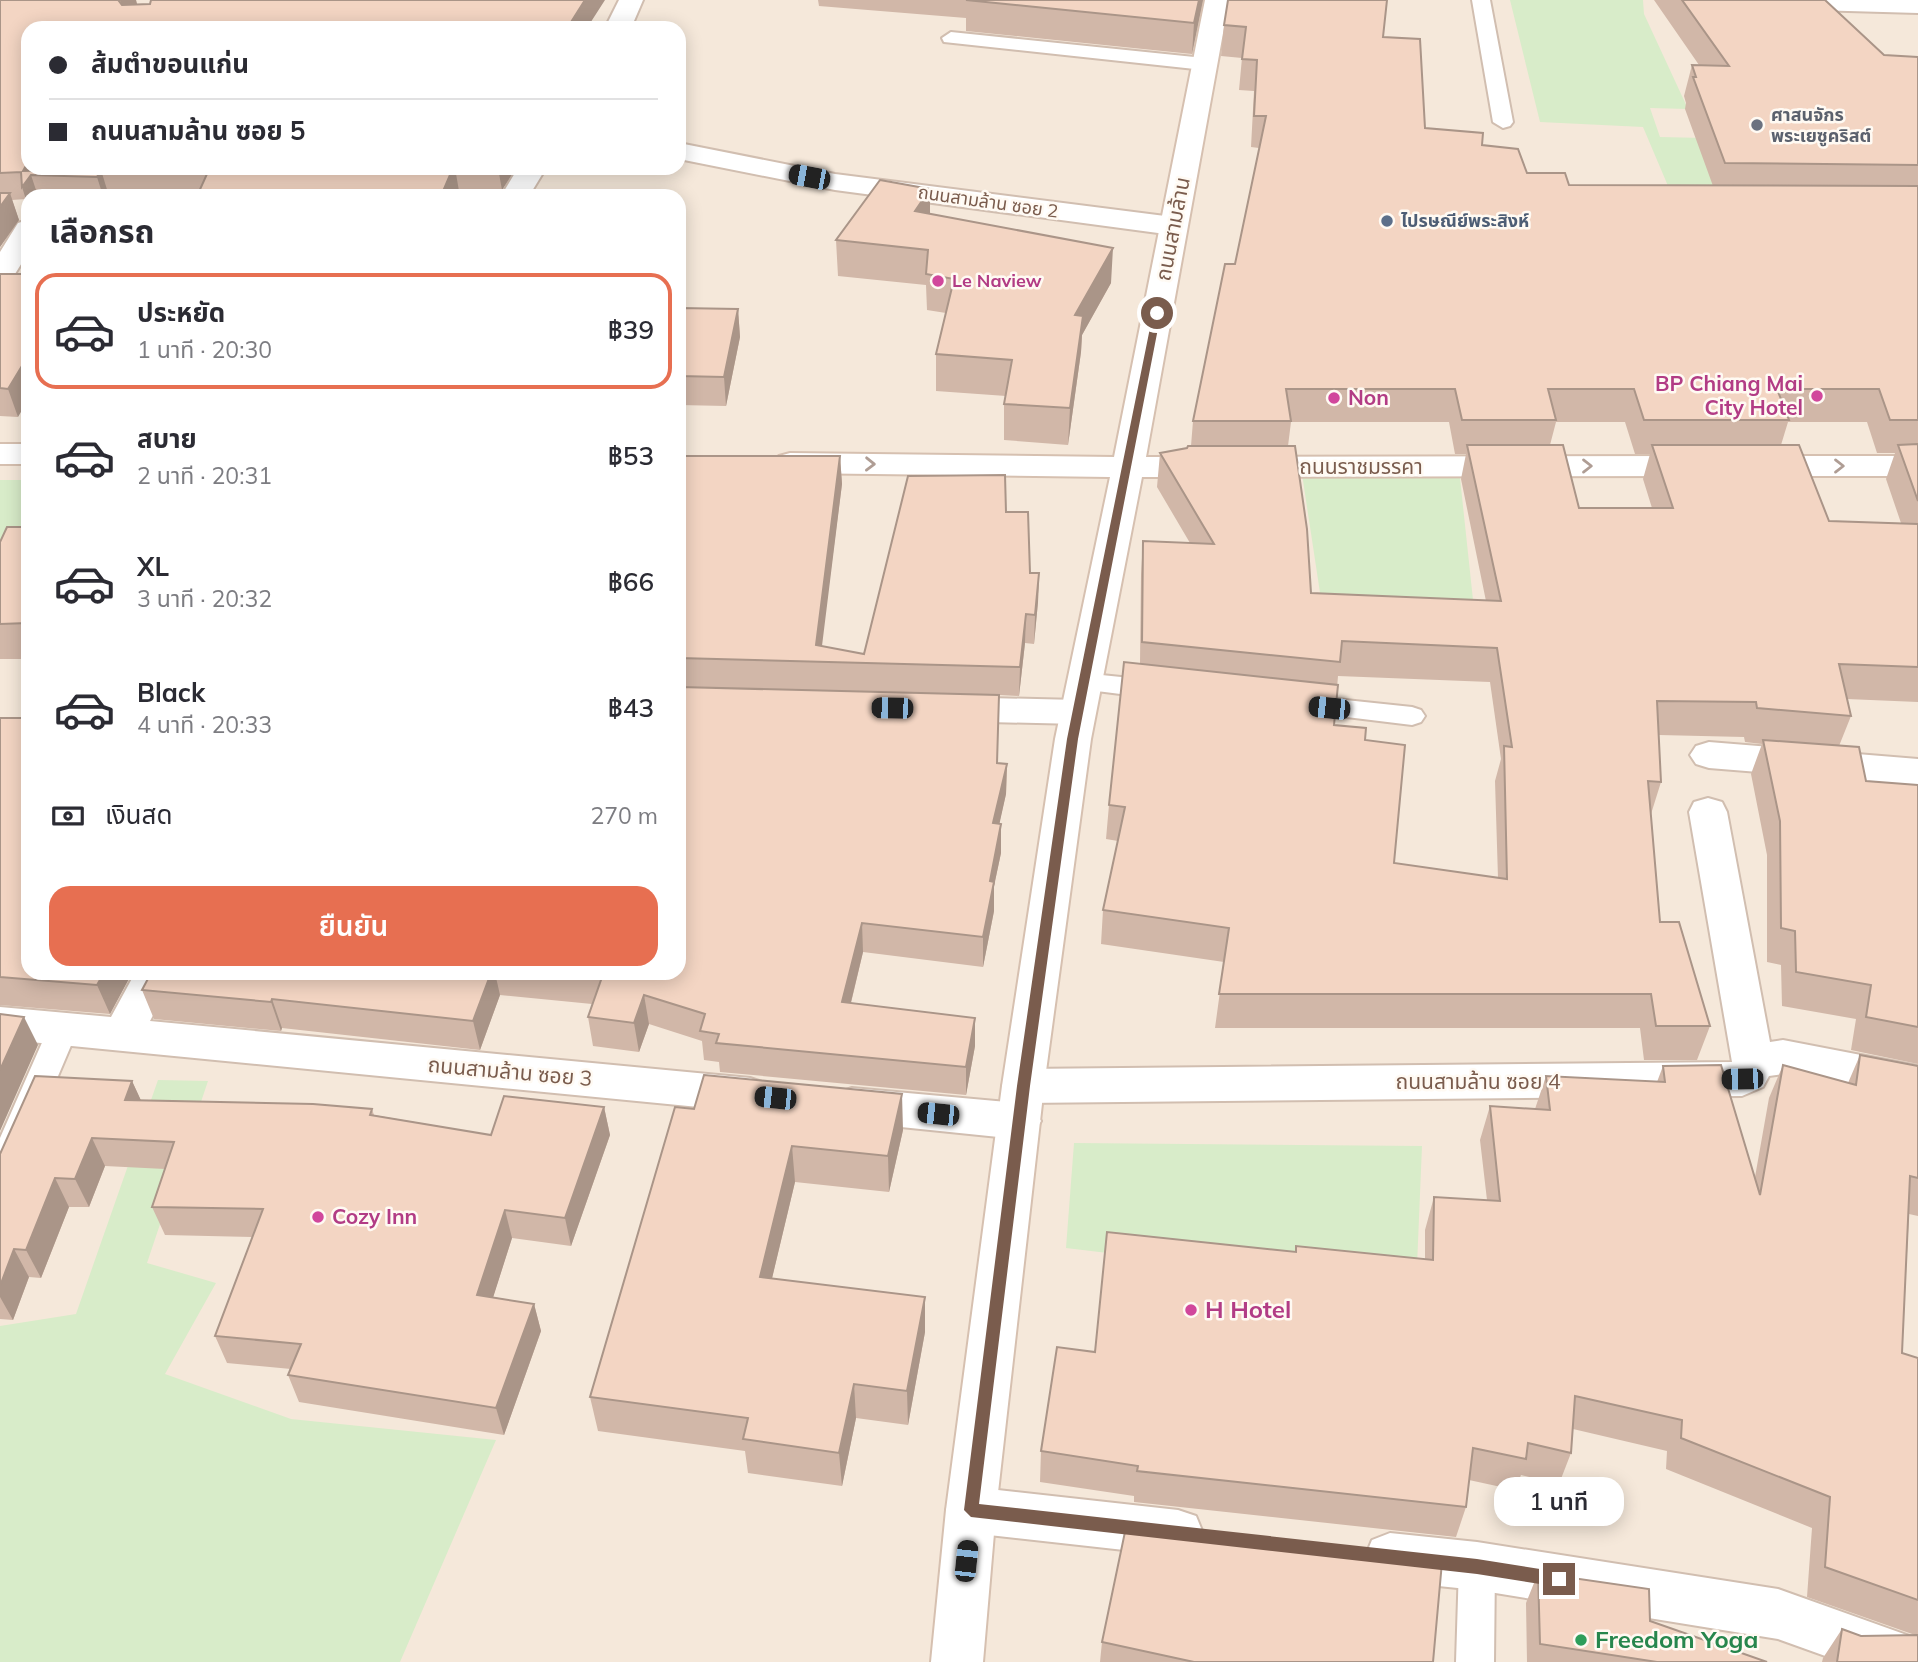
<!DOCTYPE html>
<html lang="th">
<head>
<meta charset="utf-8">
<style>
  :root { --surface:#fff; --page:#f2f2f3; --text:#2b2b33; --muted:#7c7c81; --line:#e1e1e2; --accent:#e76f51 }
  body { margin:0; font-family:Mulish,"Noto Sans Thai",sans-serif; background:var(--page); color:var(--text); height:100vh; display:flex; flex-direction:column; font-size:26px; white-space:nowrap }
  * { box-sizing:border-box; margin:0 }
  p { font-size:23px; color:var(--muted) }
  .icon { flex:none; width:38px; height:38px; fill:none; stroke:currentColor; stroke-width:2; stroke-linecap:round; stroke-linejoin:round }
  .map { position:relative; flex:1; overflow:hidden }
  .side { position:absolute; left:21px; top:189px; width:665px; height:791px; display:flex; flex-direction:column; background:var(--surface); border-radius:21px; box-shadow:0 4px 18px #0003 }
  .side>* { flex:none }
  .hud { position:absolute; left:21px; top:21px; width:665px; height:154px; border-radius:21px; box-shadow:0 4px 18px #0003; display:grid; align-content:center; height:154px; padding:0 28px; background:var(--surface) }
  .end { position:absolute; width:32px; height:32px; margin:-16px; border:9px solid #7a5c4d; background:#fff; box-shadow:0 0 0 4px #fff }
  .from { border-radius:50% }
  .bubble { position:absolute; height:49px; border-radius:21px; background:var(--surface); box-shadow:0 4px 18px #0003; font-size:23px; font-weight:600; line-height:49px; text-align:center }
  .car { position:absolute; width:21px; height:42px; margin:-21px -10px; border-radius:9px; box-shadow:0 0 5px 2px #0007; background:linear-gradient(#222 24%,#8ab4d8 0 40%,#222 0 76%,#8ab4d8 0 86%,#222 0) }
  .hud b { display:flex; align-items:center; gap:24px; height:66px; font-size:26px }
  .hud b+b { border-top:2px solid var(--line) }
  .hud i { width:18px; height:18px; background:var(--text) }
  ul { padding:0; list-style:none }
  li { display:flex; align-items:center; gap:21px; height:116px; margin:0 14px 10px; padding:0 14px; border:4px solid transparent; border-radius:21px }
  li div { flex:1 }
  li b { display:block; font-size:26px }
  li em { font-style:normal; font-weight:600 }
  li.selected { border-color:var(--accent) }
  li>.icon { width:63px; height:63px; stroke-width:1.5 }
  h2 { padding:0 28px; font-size:32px; line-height:84px }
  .pay { display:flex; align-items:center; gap:18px; height:77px; padding:0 28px; font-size:26px }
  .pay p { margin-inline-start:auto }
  .action { display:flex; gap:14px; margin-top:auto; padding:14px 28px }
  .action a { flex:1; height:80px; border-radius:21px; background:var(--accent); color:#fff; font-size:28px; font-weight:600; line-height:80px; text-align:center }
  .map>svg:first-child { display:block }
</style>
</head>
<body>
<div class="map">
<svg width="1918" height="1662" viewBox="0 0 1918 1662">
  <rect width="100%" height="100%" fill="#fdf6ec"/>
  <!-- residential -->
  <path fill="#f5e8da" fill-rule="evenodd" d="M0,0H1918V1662H0ZM28,28H679V168H28ZM28,196H679V973H28Z"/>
  <!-- green -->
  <path fill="#d8ecc9" d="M1510,0H1643L1644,14L1688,109L1650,108L1660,137L1749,139L1755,182L1671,193L1643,127L1540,122Z
    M1302,474L1460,478L1476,628L1324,619Z
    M0,480H28V553L0,583Z
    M158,1080L208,1081L147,1263L216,1283L165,1374L291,1419L496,1440L400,1662H0V1326L76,1314Z
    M1074,1143L1422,1146L1416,1290L1066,1248Z"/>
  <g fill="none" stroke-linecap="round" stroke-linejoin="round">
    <!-- lane casing -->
    <g stroke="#d1beb0" stroke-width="4">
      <path id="lane" d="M1472,0H1490L1513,122L1510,126L1503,128L1493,122Z
        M951,32L1204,58L1213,64L1204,70L944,42L942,38Z
        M1082,673L1160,681L1169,684L1173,690L1169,696L1160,699L1073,688L1069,682L1073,676Z
        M1298,695L1412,707L1421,710L1425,716L1421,722L1412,725L1289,710L1285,704L1289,698Z
        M63,1017L74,1021L78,1029L16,1175L11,1184L0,1188V1138L48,1029L52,1021Z
        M1477,1549L1490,1554L1495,1566L1494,1662H1456L1459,1566L1464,1554Z"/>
    </g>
    <!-- street casing -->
    <g stroke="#d1beb0" stroke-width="4">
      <path id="street" d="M619,0H643L631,28H605Z
        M1693,0H1918V13L1705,7L1696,5Z
        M679,143L835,174L1173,217L1183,220L1187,226L1183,232L1173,235L835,190L679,159Z
        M518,168H546L529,196H501Z
        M28,220V253L10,282L0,285V252L18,223Z
        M947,697L1078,700L1091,703L1096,712L1091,721L1078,724L947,721L934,718L929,709L934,700Z
        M1709,742L1918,759V785L1709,768L1696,764L1690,755L1696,746Z
        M1708,798L1722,802L1727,812L1770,1042L1783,1040L1918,1066V1100L1783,1074L1769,1076L1763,1087L1742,1096L1023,1103L1008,1098L1002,1086L1008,1074L1023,1069L1732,1062L1689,812L1694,802Z
        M135,973H175L150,1021L750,1078L765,1083L771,1095L765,1107L750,1112L0,1039V1007L111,1017Z
        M852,1088L1019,1103L1034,1109L1041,1121L1034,1133L1019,1139L852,1122L837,1117L830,1105L837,1093Z
        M971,1487L1178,1510L1196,1516L1203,1533L1196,1550L1178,1556L971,1533L953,1526L946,1510L953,1494Z
        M1390,1533L1477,1542L1778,1589L1918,1639V1662H1842L1778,1639L1477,1590L1390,1581L1372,1574L1365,1557L1372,1540Z"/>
    </g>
    <!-- secondary casing -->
    <g stroke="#d6c0b0" stroke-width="4">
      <path id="secondary" d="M1205,0H1229L1146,457L1699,456L1710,459L1715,466L1710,473L1699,476L1142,477L1091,739L1044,1086L996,1510L983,1662H931L946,1510L1002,1086L1055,739L1110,477L790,473L779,470L774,463L779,456L790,453L1114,457Z
        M0,444H28V464H0Z
        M1756,456H1918V476H1756L1745,473L1740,466L1745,459Z"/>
    </g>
    <!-- lane -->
    <use href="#lane" fill="#fff" fill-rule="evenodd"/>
    <!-- street -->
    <use href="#street" fill="#fff" fill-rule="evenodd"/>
    <!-- secondary -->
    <use href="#secondary" fill="#fff" fill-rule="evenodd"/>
  </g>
  <!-- wall -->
  <path fill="#d1b7a8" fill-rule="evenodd" d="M0,0H136L137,5L605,0L28,28V168L47,171L56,170L57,168H516L502,190L459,191L457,196H28V206L26,199L12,200L19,220L0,247Z
    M818,0H1203L1192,54L966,31V18L819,6Z
    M1654,0H1825L1884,55L1918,57V702L1847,699L1851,716L1839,746L1866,781L1918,785V1064L1851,1050L1856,1019L1782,1006L1781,965L1767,962V855L1751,774L1762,744L1745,742L1744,737L1659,735L1661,782L1651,814L1660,922L1710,1026L1697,1060H1644L1640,1028H1215L1224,962L1101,944L1103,910L1118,841L1106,839L1109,805L1140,663L1141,575L1143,541L1190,543L1157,487L1160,453L1187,448L1191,446L1193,421L1235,264L1259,148L1251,147L1254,91L1239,90L1242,58L1221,56L1224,25L1383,37L1425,128L1482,145L1527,173L1569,185L1713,186L1685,109L1686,103L1684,96L1692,65H1699ZM1291,422H1449L1455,454H1466L1461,479L1486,601L1311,593L1288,446ZM1556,422H1625L1635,454H1650L1643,479L1652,508H1579L1550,445ZM1788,422H1867L1877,453H1895L1886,479L1901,523L1829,521L1781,445ZM1338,676L1490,682L1501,759L1495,781L1498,878L1394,863L1365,740L1334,725Z
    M930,214L1111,283L1082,335L1081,352L1068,445L1004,440V404L1006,396L936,391V354L946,313L927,310L926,285L838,276L836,240Z
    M0,274L18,417L0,416Z
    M679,308L738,309L740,337L726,406L679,405Z
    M679,456H840L842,484L821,646L864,654L1006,512L1030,573H1039L1038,602L1034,644L1025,643L1019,696L999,695L997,763L1007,764L1006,794L999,824H1001V853L994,886V911L983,967L863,952L851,1003L975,1018V1046L966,1095L720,1072L719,1062L704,1060L702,1041L649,1024L639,1052L593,1046L588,1017L592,1004L500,995L480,1050L282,1028L281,1031L154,1019L142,990L151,973H679Z
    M28,527V659H0V542Z
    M0,718L28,973H132L110,1014L0,1005Z
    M1860,1055L1918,1066V1216L1909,1214L1902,1353L1918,1358V1662H1822L1823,1658L1842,1629L1861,1636L1915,1635L1807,1597L1812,1528L1666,1469L1667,1451L1573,1429L1571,1453L1559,1484L1521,1475L1515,1490L1469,1480L1466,1507L1456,1537L1134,1502V1496L1040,1482L1041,1451L1095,1352L1295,1252L1296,1246L1425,1259V1230L1434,1197L1487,1200L1480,1140L1490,1106L1535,1109L1546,1076L1657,1082L1663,1066L1755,1177L1769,1098L1783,1065L1848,1083Z
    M132,1081L141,1101L372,1109L374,1115L491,1135L604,1107L610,1135L571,1246L512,1238L493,1297L534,1304L541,1331L504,1435L299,1402L288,1375L291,1369L227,1363L215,1336L252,1237L165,1235L152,1207L165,1169L105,1166L89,1207H69L41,1278L29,1277L13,1320L0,1319V1154Z
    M675,1107L903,1130L889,1192L795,1182L772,1278L925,1332L908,1425L856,1418L842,1486L748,1473L745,1451L598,1431L590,1397Z
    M1538,1573L1650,1621L1767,1662H1527L1526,1603Z
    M1102,1642L1433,1662H1100Z"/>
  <!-- shaded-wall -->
  <path fill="#aa9588" d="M120,0H136L137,4L127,27Z
    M585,0H605L587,28H568Z
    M1199,0H1203L1192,54L1194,23Z
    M28,162V168H48L44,175H31L38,196H28V206L22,187L23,171Z
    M453,168H455L459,191L457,196H441Z
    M498,168H516L502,190Z
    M101,170L109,196H103L97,177Z
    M930,189V225L915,211Z
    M10,193L19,220L0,247V207Z
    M1113,248L1111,283L1082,335L1081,352L1068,445L1075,315Z
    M738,309L740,337L726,406L724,377Z
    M28,356V400L18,417L8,389Z
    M840,456L842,484L820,662L816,645Z
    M1039,573L1038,602L1034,644L1035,615Z
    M1026,614L1025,643L1019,696L1020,667Z
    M1007,764L1006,794L993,853V823Z
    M1001,824V853L994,886V911L983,967V937L990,881Z
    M862,923L863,952L844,1031L842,1002Z
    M104,973H132L110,1014L97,985Z
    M491,973H495L500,995L480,1050L473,1021Z
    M644,995L649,1024L639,1052L634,1023Z
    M272,999L282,1028L281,1031L271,1002Z
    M24,1017L38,1045L0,1131V1070Z
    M975,1018V1046L966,1095V1067Z
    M132,1081L145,1109L125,1100Z
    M902,1094L903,1130L889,1192L888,1156Z
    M604,1107L610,1135L571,1246L565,1218Z
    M92,1138L105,1166L89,1207L75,1179Z
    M792,1146L795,1182L764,1312L760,1277Z
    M55,1178L69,1207L41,1278L26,1250Z
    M505,1210L512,1238L485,1323L477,1295Z
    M14,1249L29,1277L13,1320L0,1297V1286Z
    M925,1297V1332L908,1425L907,1391Z
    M534,1304L541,1331L504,1435L496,1408Z
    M854,1384L856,1418L842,1486L839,1453Z"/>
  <!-- building -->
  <path fill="#f3d5c3" stroke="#aa9588" stroke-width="2" d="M0,0H120L119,1L122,5L150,4L151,0H585L568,27L578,28H28V162L23,171L56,170L57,168H453L441,196H197L207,174L101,170L97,177L31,175L22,187L21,172L0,173Z
    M966,0H1199L1194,23Z
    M1228,0H1387L1383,37L1420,39L1425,128L1483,133L1482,145L1518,149L1527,173H1565L1569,185L1918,186V420H1890L1879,389H1777L1789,420H1644L1634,389H1548L1556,420H1462L1455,389H1286L1291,421H1193L1225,264H1235L1266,116H1254L1257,60L1242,59L1246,27L1224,25Z
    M1682,0H1825L1884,55L1918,57V165L1725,163L1693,77H1696L1692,65L1729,66Z
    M880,180L930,189L915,211L1113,248L1075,315L1083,316L1070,408L1004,404L1012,360L936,354L954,279L926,274L928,250L836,240Z
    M0,193H10L0,207Z
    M0,274H28V356L8,389L0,388Z
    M679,308L738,309L724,377L679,376Z
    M1918,444V501L1898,445Z
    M1467,445H1563L1579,508H1673L1652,445H1799L1829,521L1918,524V667L1839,664L1851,716L1757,708L1756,702L1657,701L1661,782L1648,781L1660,922H1679L1710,1026H1656L1651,994H1219L1229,928L1103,910L1125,807L1109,805L1124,662L1338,685L1334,725L1366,728L1365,740L1405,745L1394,863L1507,879L1504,746L1512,747L1497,648L1342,641L1340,662L1142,642L1143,541L1214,544L1160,453L1187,448L1188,446H1295L1307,529L1311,593L1501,601Z
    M679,456H840L816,645L864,654L908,476L1005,475L1006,512H1028L1030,573H1039L1035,615L1026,614L1020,667L679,658Z
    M7,527H28V623L0,624V542Z
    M679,687L999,695L997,763L1007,764L993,823L1001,824L990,881L994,882L983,937L862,923L842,1002L975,1018L966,1067L716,1043L719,1034L700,1031L705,1014L644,995L634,1023L588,1017L602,977L563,973H679Z
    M0,718H28V973H104L97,985L0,977Z
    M1763,740L1859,747L1866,781L1918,785V1027L1866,1017L1871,985L1796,972L1795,931L1781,928L1780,821Z
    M151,973H491L473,1021L272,999L271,1002L142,990Z
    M0,1014L24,1017L0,1070Z
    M1860,1055L1918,1066V1178L1910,1176L1902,1353L1918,1358V1600L1825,1567L1830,1497L1681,1438L1682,1420L1575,1396L1571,1453L1528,1443L1526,1459L1473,1448L1466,1507L1137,1471L1138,1466L1041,1451L1057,1347L1095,1352L1107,1232L1296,1252V1246L1433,1260L1434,1197L1500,1201L1490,1106L1550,1110L1546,1076L1665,1082L1663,1066L1721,1065L1760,1195L1783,1065L1856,1085Z
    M704,1075L902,1094L888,1156L792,1146L760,1277L925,1297L907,1391L854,1384L839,1453L743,1439L748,1418L590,1397L675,1107L694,1109Z
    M35,1076L132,1081L125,1100L313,1104L372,1109L370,1115L491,1135L504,1096L604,1107L565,1218L505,1210L477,1295L534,1304L496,1408L288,1375L301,1344L215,1336L263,1209L152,1207L174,1142L92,1138L75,1179L55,1178L26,1250L14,1249L0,1286V1154Z
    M1126,1527L1442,1562L1433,1662H1194L1102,1642Z
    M1538,1573L1649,1589L1650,1621L1767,1662H1657L1540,1644Z
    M1842,1629L1861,1636L1918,1635V1662H1837Z"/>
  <!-- one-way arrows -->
  <defs><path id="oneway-chevron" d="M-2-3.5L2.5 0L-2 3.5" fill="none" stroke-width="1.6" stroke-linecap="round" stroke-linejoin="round" transform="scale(1.75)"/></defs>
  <g stroke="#af9d94">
    <use href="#oneway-chevron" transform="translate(870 464) rotate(1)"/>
    <use href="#oneway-chevron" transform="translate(1587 466)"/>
    <use href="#oneway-chevron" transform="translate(1839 466)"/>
  </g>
  <!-- route -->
  <path fill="#7a5c4d" d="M1157,311L1161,313L1078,739L1030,1086L979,1504L1477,1559L1559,1572L1565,1574L1567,1579L1565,1584L1559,1587L1477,1574L971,1517L964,1510L1017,1086L1067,739L1153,313Z"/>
  <!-- markers -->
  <circle fill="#6b7280" stroke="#fffaf3" stroke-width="2.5" cx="1757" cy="125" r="7"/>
  <circle fill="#5c6f8a" stroke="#fffaf3" stroke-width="2.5" cx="1387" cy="221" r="7"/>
  <g fill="#d1479c" stroke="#fffaf3" stroke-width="2.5">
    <circle cx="938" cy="281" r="7"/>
    <circle cx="1817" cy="396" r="7"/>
    <circle cx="1334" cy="398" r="7"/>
    <circle cx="318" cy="1217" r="7"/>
    <circle cx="1191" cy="1310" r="7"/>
  </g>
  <circle fill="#2e9e5b" stroke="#fffaf3" stroke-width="2.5" cx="1581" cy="1640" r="7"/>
  <g text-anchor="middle" stroke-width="5" stroke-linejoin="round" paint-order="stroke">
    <!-- far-worship labels -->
    <g font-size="18" font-weight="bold" fill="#5b616d" stroke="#fffaf3" text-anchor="start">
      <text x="1771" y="121">ศาสนจักร<tspan x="1771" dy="21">พระเยซูคริสต์</tspan></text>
    </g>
    <!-- far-street labels -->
    <g font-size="18" fill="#7a5c4d" stroke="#fffaf3">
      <text transform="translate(988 202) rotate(8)" y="6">ถนนสามล้าน ซอย 2</text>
    </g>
    <!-- far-service labels -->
    <g font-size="18" font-weight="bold" fill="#4e5e75" stroke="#fffaf3" text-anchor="start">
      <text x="1401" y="227">ไปรษณีย์พระสิงห์</text>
    </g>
    <!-- far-hotel labels -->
    <g font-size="18" font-weight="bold" fill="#b23c85" stroke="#fffaf3" text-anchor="start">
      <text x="952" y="287">Le Naview</text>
    </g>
    <!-- street labels -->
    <g font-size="21" fill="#7a5c4d" stroke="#fffaf3">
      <text transform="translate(1173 229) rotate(-79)" y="7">ถนนสามล้าน</text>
      <text x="1361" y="474">ถนนราชมรรคา</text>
      <text transform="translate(510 1072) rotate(5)" y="7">ถนนสามล้าน ซอย 3</text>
      <text x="1478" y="1089">ถนนสามล้าน ซอย 4</text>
    </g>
    <!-- hotel labels -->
    <g font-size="21" font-weight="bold" fill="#b23c85" stroke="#fffaf3" text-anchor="start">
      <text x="1803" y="391" text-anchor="end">BP Chiang Mai<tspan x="1803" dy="24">City Hotel</tspan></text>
      <text x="1348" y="405">Non</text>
      <text x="332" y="1224">Cozy Inn</text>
    </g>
    <!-- near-hotel labels -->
    <g font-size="24" font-weight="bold" fill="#b23c85" stroke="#fffaf3" text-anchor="start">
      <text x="1205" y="1318">H Hotel</text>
    </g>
    <!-- near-leisure labels -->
    <g font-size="24" font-weight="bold" fill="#27864d" stroke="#fffaf3" text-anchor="start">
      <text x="1595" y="1648">Freedom Yoga</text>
    </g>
  </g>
</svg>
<i class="end from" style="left:1157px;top:313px"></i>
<i class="end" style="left:1559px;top:1579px"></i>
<div class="bubble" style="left:1494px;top:1477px;width:130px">1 นาที</div>
<i class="car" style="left:809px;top:177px;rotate:281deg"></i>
<i class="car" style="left:892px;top:708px;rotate:271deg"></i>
<i class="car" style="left:1329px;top:708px;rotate:276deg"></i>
<i class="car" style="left:1742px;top:1079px;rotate:269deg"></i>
<i class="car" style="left:775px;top:1098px;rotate:276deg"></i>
<i class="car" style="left:938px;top:1114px;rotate:276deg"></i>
<i class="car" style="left:966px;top:1561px;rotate:6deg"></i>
<div class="hud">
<b><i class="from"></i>ส้มตำขอนแก่น</b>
<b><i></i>ถนนสามล้าน ซอย 5</b>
</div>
<section class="side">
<h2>เลือกรถ</h2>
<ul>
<li class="selected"><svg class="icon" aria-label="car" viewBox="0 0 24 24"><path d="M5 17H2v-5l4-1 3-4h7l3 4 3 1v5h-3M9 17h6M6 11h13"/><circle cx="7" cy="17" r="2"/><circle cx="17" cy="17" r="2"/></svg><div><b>ประหยัด</b><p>1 นาที · 20:30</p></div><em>฿39</em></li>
<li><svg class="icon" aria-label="car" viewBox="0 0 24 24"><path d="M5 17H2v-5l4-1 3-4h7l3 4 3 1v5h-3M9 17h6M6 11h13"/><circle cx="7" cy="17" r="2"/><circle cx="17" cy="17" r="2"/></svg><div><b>สบาย</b><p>2 นาที · 20:31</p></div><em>฿53</em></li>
<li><svg class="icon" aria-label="car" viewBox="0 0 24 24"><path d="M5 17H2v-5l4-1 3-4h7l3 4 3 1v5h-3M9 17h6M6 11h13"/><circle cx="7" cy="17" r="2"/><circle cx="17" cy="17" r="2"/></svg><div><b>XL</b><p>3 นาที · 20:32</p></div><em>฿66</em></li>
<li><svg class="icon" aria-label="car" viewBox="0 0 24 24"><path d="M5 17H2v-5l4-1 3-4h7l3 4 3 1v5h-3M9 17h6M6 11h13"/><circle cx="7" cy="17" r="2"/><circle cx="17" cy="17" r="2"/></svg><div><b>Black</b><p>4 นาที · 20:33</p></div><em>฿43</em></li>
</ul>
<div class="pay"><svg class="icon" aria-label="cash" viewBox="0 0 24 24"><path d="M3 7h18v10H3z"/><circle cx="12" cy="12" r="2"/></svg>เงินสด<p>270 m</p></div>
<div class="action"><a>ยืนยัน</a></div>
</section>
</div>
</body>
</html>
